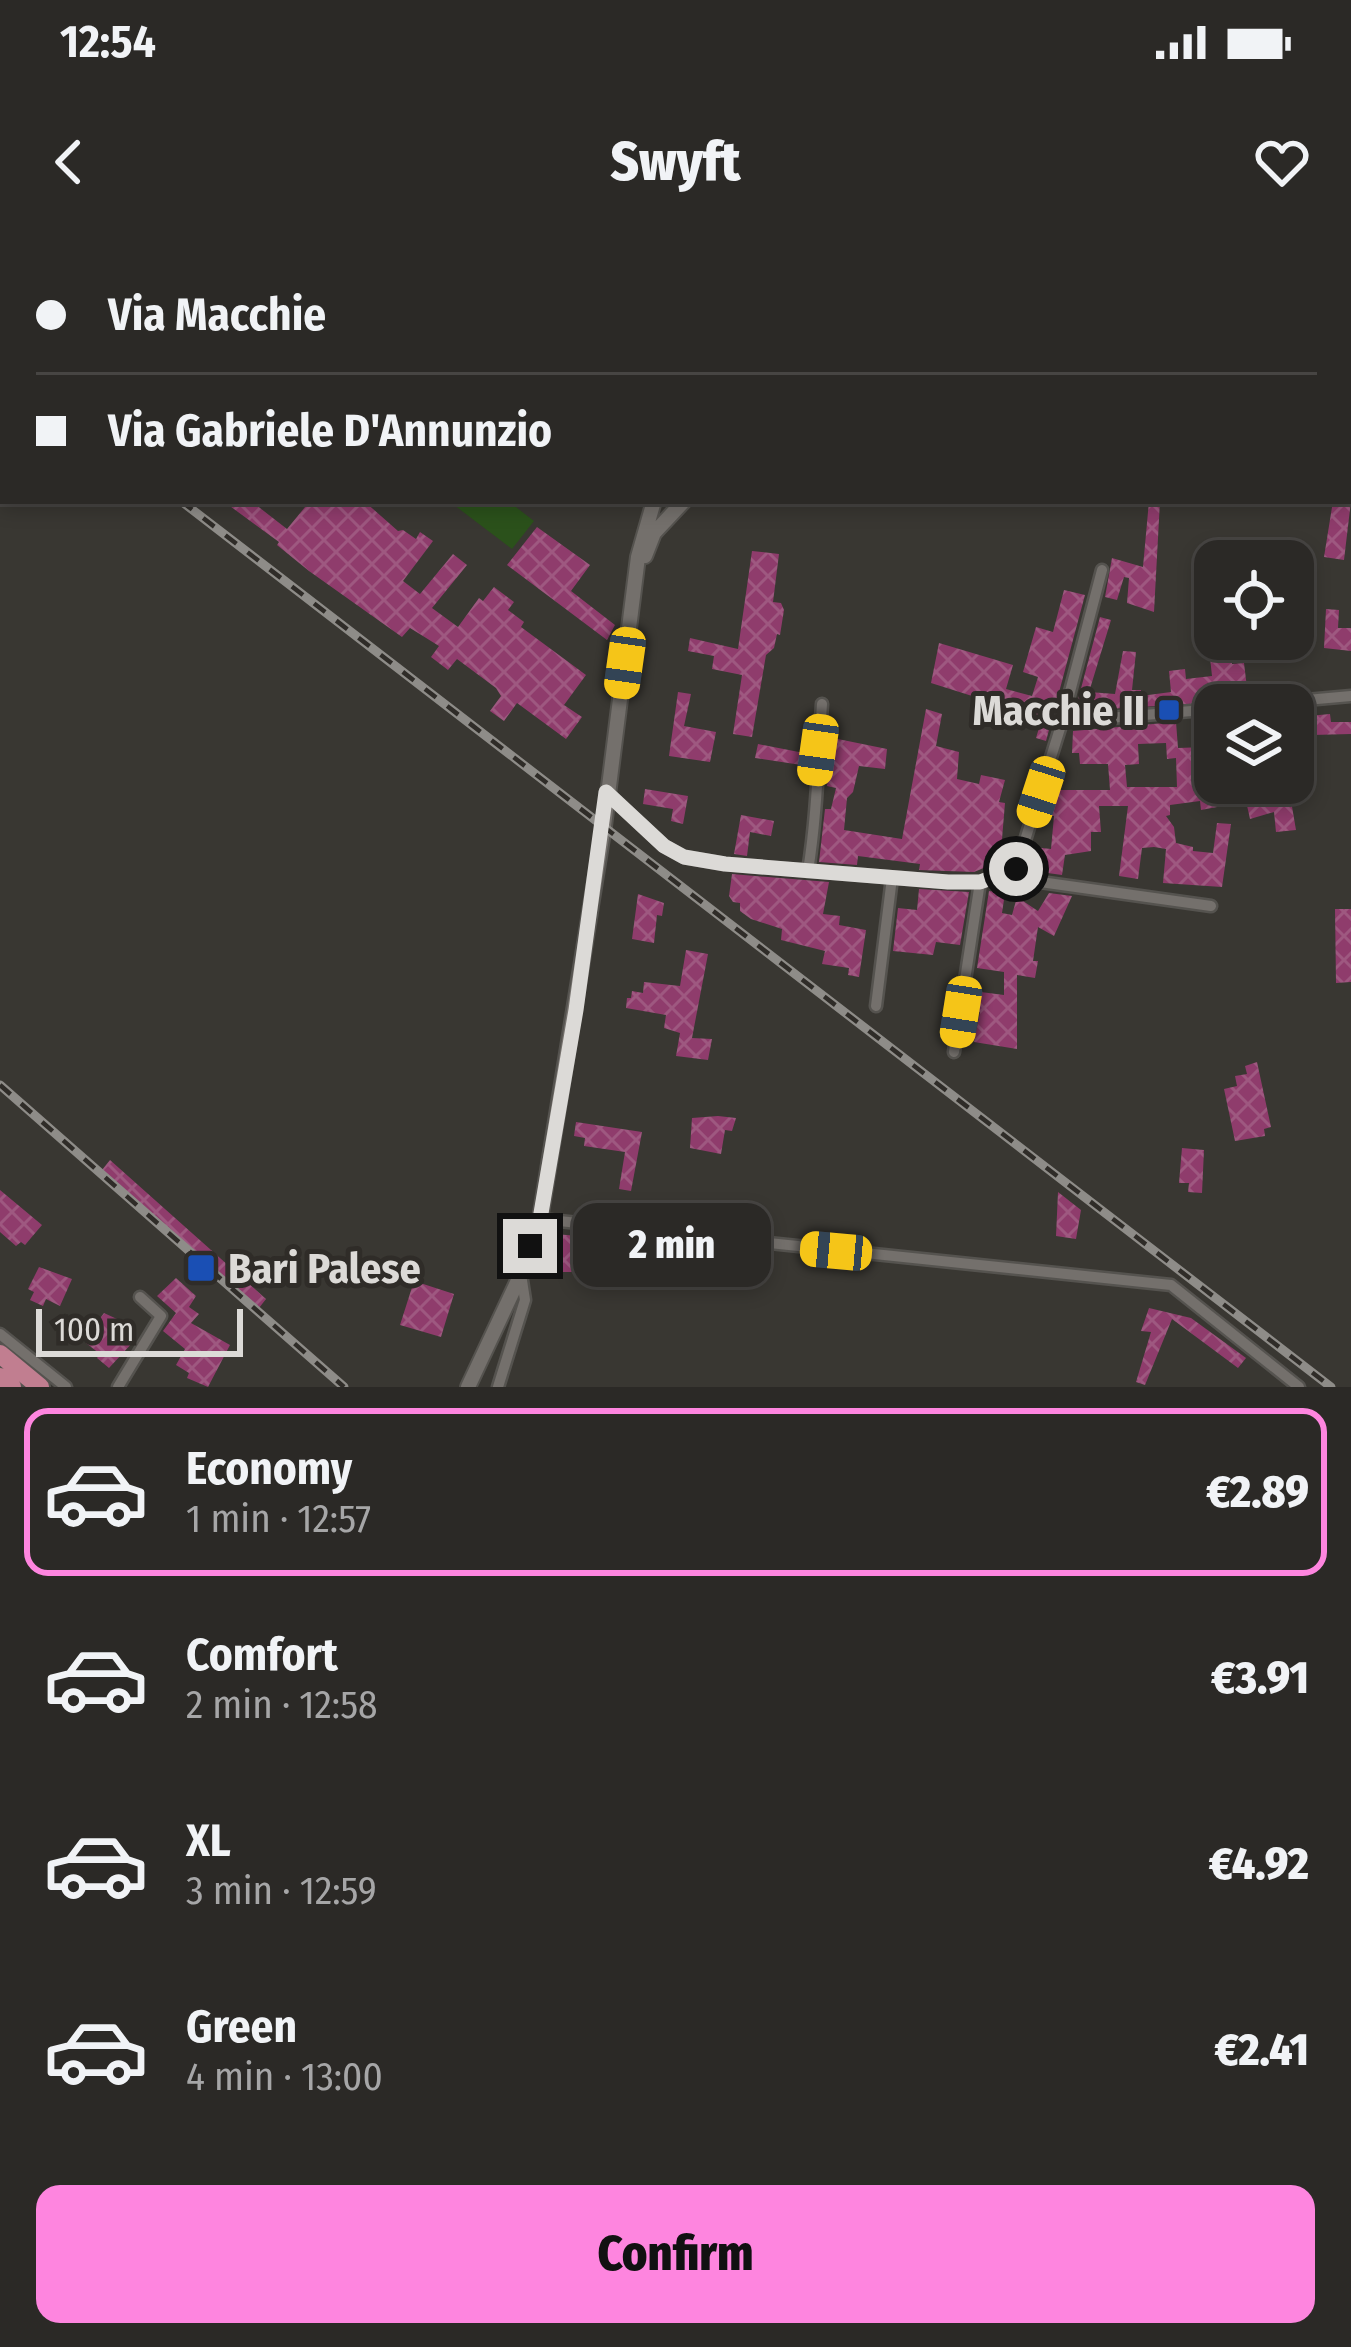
<!DOCTYPE html>
<html lang="en">
<head>
<meta charset="utf-8">
<style>
  :root { --surface:#2b2926; --page:#33312e; --text:#f1f3f6; --muted:#a6a6a7; --line:#474543; --accent:#fe85df }
  body { margin:0; font-family:"Fira Sans Condensed",sans-serif; background:var(--page); color:var(--text); height:100vh; display:flex; flex-direction:column; font-size:45px; white-space:nowrap }
  * { box-sizing:border-box; margin:0 }
  p { font-size:39px; color:var(--muted) }
  .icon { flex:none; width:66px; height:66px; fill:none; stroke:currentColor; stroke-width:2; stroke-linecap:round; stroke-linejoin:round }
  .map { position:relative; height:1147px; overflow:hidden }
  .details { display:flex; flex-direction:column; background:var(--surface); flex:1 }
  .details>* { flex:none }
  .banner { position:absolute; left:0px; top:0px; width:1353px; height:264px; box-shadow:0 6px 18px #0003,0 0 0 3px var(--line); display:grid; align-content:center; height:264px; padding:0 36px; background:var(--surface) }
  .tools { position:absolute; left:1194px; top:300px; display:grid; gap:24px }
  .tools a { display:grid; place-items:center; width:120px; height:120px; border-radius:24px; background:var(--surface); box-shadow:0 6px 18px #0003,0 0 0 3px var(--line); font-size:60px }
  .scale { position:absolute; left:36px; bottom:30px; width:207px; box-sizing:border-box; padding-left:12px; border:6px solid #dcdad7; border-top:0; font-size:33px; line-height:42px; white-space:nowrap; color:#dcdad7; -webkit-text-stroke:9px #2f2c28; paint-order:stroke }
  .end { position:absolute; width:54px; height:54px; margin:-27px; border:15px solid #dcdad7; background:#111; box-shadow:0 0 0 6px #111 }
  .from { border-radius:50% }
  .bubble { position:absolute; height:84px; border-radius:24px; background:var(--surface); box-shadow:0 6px 18px #0003,0 0 0 3px var(--line); font-size:39px; font-weight:800; line-height:84px; text-align:center }
  .car { position:absolute; width:36px; height:72px; margin:-36px -18px; border-radius:15px; box-shadow:0 0 9px 3px #0007; background:linear-gradient(#f5c518 24%,#345 0 40%,#f5c518 0 76%,#345 0 86%,#f5c518 0) }
  .banner b { display:flex; align-items:center; gap:42px; height:114px; font-size:45px }
  .banner b+b { border-top:3px solid var(--line) }
  .banner i { width:30px; height:30px; background:var(--text) }
  ul { padding:21px 0 0; list-style:none }
  li { display:flex; align-items:center; gap:36px; height:168px; margin:0 24px 18px; padding:0 12px; border:6px solid transparent; border-radius:24px }
  li div { flex:1 }
  li b { display:block; font-size:45px }
  li em { font-style:normal; font-weight:800 }
  li.active { border-color:var(--accent) }
  li>.icon { width:108px; height:108px; stroke-width:1.5 }
  .cta { display:flex; gap:24px; margin-top:auto; padding:24px 36px }
  .cta a { flex:1; height:138px; border-radius:24px; background:var(--accent); color:#111; font-size:48px; font-weight:800; line-height:138px; text-align:center }
  .status { display:flex; justify-content:space-between; align-items:center; height:84px; padding:0 60px; background:var(--surface); direction:ltr }
  .status svg { height:33px; fill:currentColor }
  header { display:flex; justify-content:space-between; align-items:center; height:156px; padding:0 36px; background:var(--surface); font-size:54px; font-weight:800 }
  .map>svg:first-child { display:block }
</style>
</head>
<body>
<div class="status"><b>12:54</b><svg viewBox="0 0 49 12"><path d="M0 12V9h3v3zM5 12V6h3v6zM10 12V3h3v9zM15 12V0h3v12zM26 1h20v11H26zM47 4h2v5h-2z"/></svg></div>
<header><svg class="icon" aria-label="back" viewBox="0 0 24 24"><path d="M15 5l-7 7 7 7"/></svg>Swyft<svg class="icon" aria-label="heart" viewBox="0 0 24 24"><path d="M12 20l-8-8c-3-5 5-10 8-4 3-6 11-1 8 4z"/></svg></header>
<div class="map">
<svg width="1351" height="1147" viewBox="0 0 1351 1147">
  <defs>
    <pattern id="grass-tufts" width="24" height="20" patternUnits="userSpaceOnUse" patternTransform="scale(3)"><rect width="24" height="20" fill="#2b511b"/><path d="M3 7l-1-3M5 7V3M7 7l1-3M15 17l-1-3M17 17v-4M19 17l1-3" fill="none" stroke="#49693b"/></pattern>
    <pattern id="building-cross-hatch" width="8" height="8" patternUnits="userSpaceOnUse" patternTransform="scale(3)"><rect width="8" height="8" fill="#8f3c6c"/><path d="M0 0l8 8M0 8l8-8" fill="none" stroke="#9e5880"/></pattern>
  </defs>
  <rect width="100%" height="100%" fill="#393732"/>
  <!-- grass -->
  <path fill="url(#grass-tufts)" d="M847,0H1351V32L1350,3Z"/>
  <!-- green -->
  <path fill="#2b511b" d="M457,261H508L534,281L512,309L454,265Z"/>
  <!-- building -->
  <path fill="url(#building-cross-hatch)" fill-rule="evenodd" d="M223,261H251L287,289L310,261H364L398,291L403,290L416,299L420,292L433,301L403,341L420,354L453,314L467,325L432,368L458,387L479,358L483,361L494,347L514,362L508,370L524,382L521,387L586,435L564,465L582,477L566,499L517,463L504,481L490,471L501,456L496,448L457,419L448,430L431,417L439,406L410,388L402,397L309,331L277,305L279,302Z
    M1149,261H1160L1154,372L1127,363L1129,338L1124,337L1117,360L1105,357L1112,318L1143,327Z
    M1333,261H1351L1344,320L1324,317Z
    M537,287L590,325L571,351L615,385L607,400L507,325Z
    M752,311L779,314L773,362L781,363L784,370L780,395L777,394L774,408L766,415L752,497L733,494L742,435L712,429L714,416L688,411L690,398L738,409Z
    M1064,350L1085,355L1046,501L1036,498L1042,478L931,443L939,403L1013,425L1006,449L1032,456L1038,437L1023,432L1036,387L1053,392Z
    M1326,369L1339,370L1338,388H1351V411L1324,408Z
    M1100,377L1111,380L1089,452L1115,454L1123,411L1136,412L1132,450H1141V456L1171,452L1169,431L1185,429L1186,439L1212,436L1209,408L1231,407L1232,424L1244,423L1248,456L1221,462L1075,471Z
    M678,452L691,454L684,486L716,492L710,522L669,516Z
    M926,469L942,474L936,506L959,512L957,539L979,544L981,535L1005,540L999,562L1005,563L1002,599L1013,601L1011,613L1005,612L1001,621L974,632L919,630L920,624L858,616L857,625L819,622L825,569H831L836,548L827,546L833,498L887,509L885,529L859,526L853,552L847,558L844,590L902,599Z
    M1307,470L1308,476L1330,474L1331,482H1351V494L1312,495V515L1306,514V530H1293V471Z
    M1176,482L1178,508L1205,507L1204,486L1215,485V522H1207L1208,536L1215,535V543H1235L1233,564L1201,570L1200,561L1170,565V575L1166,576L1174,587L1176,603L1193,607V611L1213,613L1217,583L1231,584L1222,647L1163,643L1166,609L1154,607L1142,608L1138,639L1119,636L1128,566H1099L1101,592H1091V611L1065,615L1062,635L1026,630L1033,607L1051,609L1054,576L1043,575L1051,550H1110L1108,524H1080L1079,513H1072L1073,491ZM1166,503L1167,519L1176,518L1177,547H1127L1125,525L1139,524L1138,504Z
    M758,504L809,514L808,526L755,518Z
    M1242,543H1288L1296,590L1276,592L1274,572L1250,579Z
    M645,549L688,556L683,584L671,581L673,569L643,564Z
    M741,575L774,581L771,596L750,592L747,616L734,614Z
    M732,634L829,642L823,674L840,676L839,685L866,690L859,737L848,735L849,728L822,724L825,711L781,700L782,689L751,679L740,671V663L733,662L729,656Z
    M919,649L969,652L960,705L936,702L933,715L893,711L898,668L917,670Z
    M989,651L1005,653L1002,673L1012,675L1017,657L1038,671L1049,653L1072,656L1054,696L1038,687L1033,721H1038L1035,738L1017,735V809L974,802L980,772L970,770L973,751L1004,755V732L977,728Z
    M638,654L664,663L662,676L657,675L654,703L632,699Z
    M1335,669H1351V742L1336,743Z
    M686,710L708,714L692,798L712,799L708,820L676,816L680,793L664,788L666,775L626,768L627,758H631L632,751L643,753L644,742L680,746Z
    M1257,822L1271,887L1264,889L1265,896L1235,901L1224,849L1237,846L1235,836L1247,834L1245,826Z
    M718,876L736,878L732,891L725,890L721,914L690,908L692,878Z
    M576,882L642,892L631,951L619,949L625,912L584,906L585,898L574,896Z
    M1182,908L1204,910L1202,953L1188,952L1189,943H1179Z
    M110,920L266,1059L259,1068L102,930Z
    M0,950L42,985L25,1005L21,1002L16,1006L0,992Z
    M1058,952L1081,970L1076,999L1056,996Z
    M555,994L601,998L597,1032H548L549,1020L553,1021Z
    M39,1027L72,1039L60,1066L46,1059L43,1066L30,1060L34,1052L28,1049Z
    M176,1038L196,1056L189,1067L199,1074L191,1083L230,1105L208,1147L187,1138L189,1133L176,1125L185,1109L163,1091L176,1073L157,1056Z
    M414,1041L454,1054L441,1097L400,1085Z
    M1149,1068L1191,1078L1246,1118L1238,1128L1172,1079L1145,1145L1136,1142L1151,1092L1141,1091Z
    M104,1073L117,1079L114,1083L134,1101L109,1128L97,1118L100,1114L86,1103L101,1084L98,1081Z"/>
  <g fill="none" stroke-linecap="round" stroke-linejoin="round">
    <!-- minor casing -->
    <g stroke="#55534f" stroke-width="15">
      <path id="minor" d="M1251,465L1351,456
        M1062,482L1215,469
        M606,552L664,606L684,617L725,624L948,642H980L1016,629L1062,482L1102,330
        M808,631C817,575 818,521 822,464
        M1008,633L1019,639L1211,666
        M876,766L892,638
        M954,812L980,642
        M540,979L1171,1045L1299,1147
        M0,1094L66,1147
        M118,1147L161,1076L140,1057
        M498,1147L525,1060L521,1034"/>
    </g>
    <!-- tertiary casing -->
    <g stroke="#55534f" stroke-width="18">
      <path id="tertiary" d="M645,316L654,293L684,261
        M468,1147L521,1034L540,979L604,586L638,317L654,261"/>
    </g>
    <!-- secondary casing -->
    <g stroke="#55534f" stroke-width="20">
      <path id="secondary" d="M689,3V0
        M707,3L708,0"/>
    </g>
    <!-- trunk casing -->
    <g stroke="#55534f" stroke-width="22">
      <path id="trunk" d="M1350,93H1351
        M1350,114H1351
        M0,1114L40,1147
        M0,1137L12,1147"/>
    </g>
    <!-- minor -->
    <use href="#minor" stroke="#74706c" stroke-width="10"/>
    <!-- tertiary -->
    <use href="#tertiary" stroke="#74706c" stroke-width="14"/>
    <!-- secondary -->
    <use href="#secondary" stroke="#74706c" stroke-width="15"/>
    <!-- trunk -->
    <use href="#trunk" stroke="#c17e90" stroke-width="18"/>
    <!-- rail casing -->
    <g stroke="#8e8c88" stroke-width="9">
      <path id="rail" d="M0,122L3,124
        M181,261L1331,1147
        M0,845L344,1147"/>
    </g>
    <!-- rail -->
    <use href="#rail" stroke="#2f2c28" stroke-width="4.5" stroke-dasharray="14" stroke-linecap="butt"/>
  </g>
  <g fill="none" stroke-linecap="round" stroke-linejoin="round">
    <!-- route -->
    <path stroke="#dcdad7" stroke-width="15" d="M530,1006L540,979L576,770L606,552L664,606L684,617L725,624L948,642H980L1016,629"/>
  </g>
  <!-- markers -->
  <g fill="#1a4fb4" stroke="#2f2c28" stroke-width="4.5">
    <rect x="1157" y="458" width="24" height="24" rx="6"/>
    <rect x="186" y="1013" width="30" height="30" rx="6"/>
  </g>
  <g text-anchor="middle" stroke-width="10" stroke-linejoin="round" paint-order="stroke">
    <!-- poi labels -->
    <g font-size="42" font-weight="bold" fill="#dcdad7" stroke="#2f2c28" text-anchor="end">
      <text x="1145" y="485">Macchie II</text>
      <text x="228" y="1043" text-anchor="start">Bari Palese</text>
    </g>
  </g>
</svg>
<div class="tools">
<a><svg class="icon" aria-label="locate" viewBox="0 0 24 24"><circle cx="12" cy="12" r="6"/><path d="M12 2v4M12 18v4M2 12h4M18 12h4"/></svg></a>
<a><svg class="icon" aria-label="layers" viewBox="0 0 24 24"><path d="M12 4l9 5-9 5-9-5zM3 14l9 5 9-5"/></svg></a>
</div>
<div class="scale">100 m</div>
<i class="end from" style="left:1016px;top:629px"></i>
<i class="end" style="left:530px;top:1006px"></i>
<div class="bubble" style="left:573px;top:963px;width:198px">2 min</div>
<i class="car" style="left:625px;top:423px;rotate:188deg"></i>
<i class="car" style="left:818px;top:510px;rotate:188deg"></i>
<i class="car" style="left:1041px;top:552px;rotate:198deg"></i>
<i class="car" style="left:961px;top:772px;rotate:189deg"></i>
<i class="car" style="left:836px;top:1011px;rotate:275deg"></i>
<div class="banner">
<b><i class="from"></i>Via Macchie</b>
<b><i></i>Via Gabriele D'Annunzio</b>
</div>
</div>
<section class="details">
<ul>
<li class="active"><svg class="icon" aria-label="car" viewBox="0 0 24 24"><path d="M5 17H2v-5l4-1 3-4h7l3 4 3 1v5h-3M9 17h6M6 11h13"/><circle cx="7" cy="17" r="2"/><circle cx="17" cy="17" r="2"/></svg><div><b>Economy</b><p>1 min · 12:57</p></div><em>€2.89</em></li>
<li><svg class="icon" aria-label="car" viewBox="0 0 24 24"><path d="M5 17H2v-5l4-1 3-4h7l3 4 3 1v5h-3M9 17h6M6 11h13"/><circle cx="7" cy="17" r="2"/><circle cx="17" cy="17" r="2"/></svg><div><b>Comfort</b><p>2 min · 12:58</p></div><em>€3.91</em></li>
<li><svg class="icon" aria-label="car" viewBox="0 0 24 24"><path d="M5 17H2v-5l4-1 3-4h7l3 4 3 1v5h-3M9 17h6M6 11h13"/><circle cx="7" cy="17" r="2"/><circle cx="17" cy="17" r="2"/></svg><div><b>XL</b><p>3 min · 12:59</p></div><em>€4.92</em></li>
<li><svg class="icon" aria-label="car" viewBox="0 0 24 24"><path d="M5 17H2v-5l4-1 3-4h7l3 4 3 1v5h-3M9 17h6M6 11h13"/><circle cx="7" cy="17" r="2"/><circle cx="17" cy="17" r="2"/></svg><div><b>Green</b><p>4 min · 13:00</p></div><em>€2.41</em></li>
</ul>
<div class="cta"><a>Confirm</a></div>
</section>
</body>
</html>
